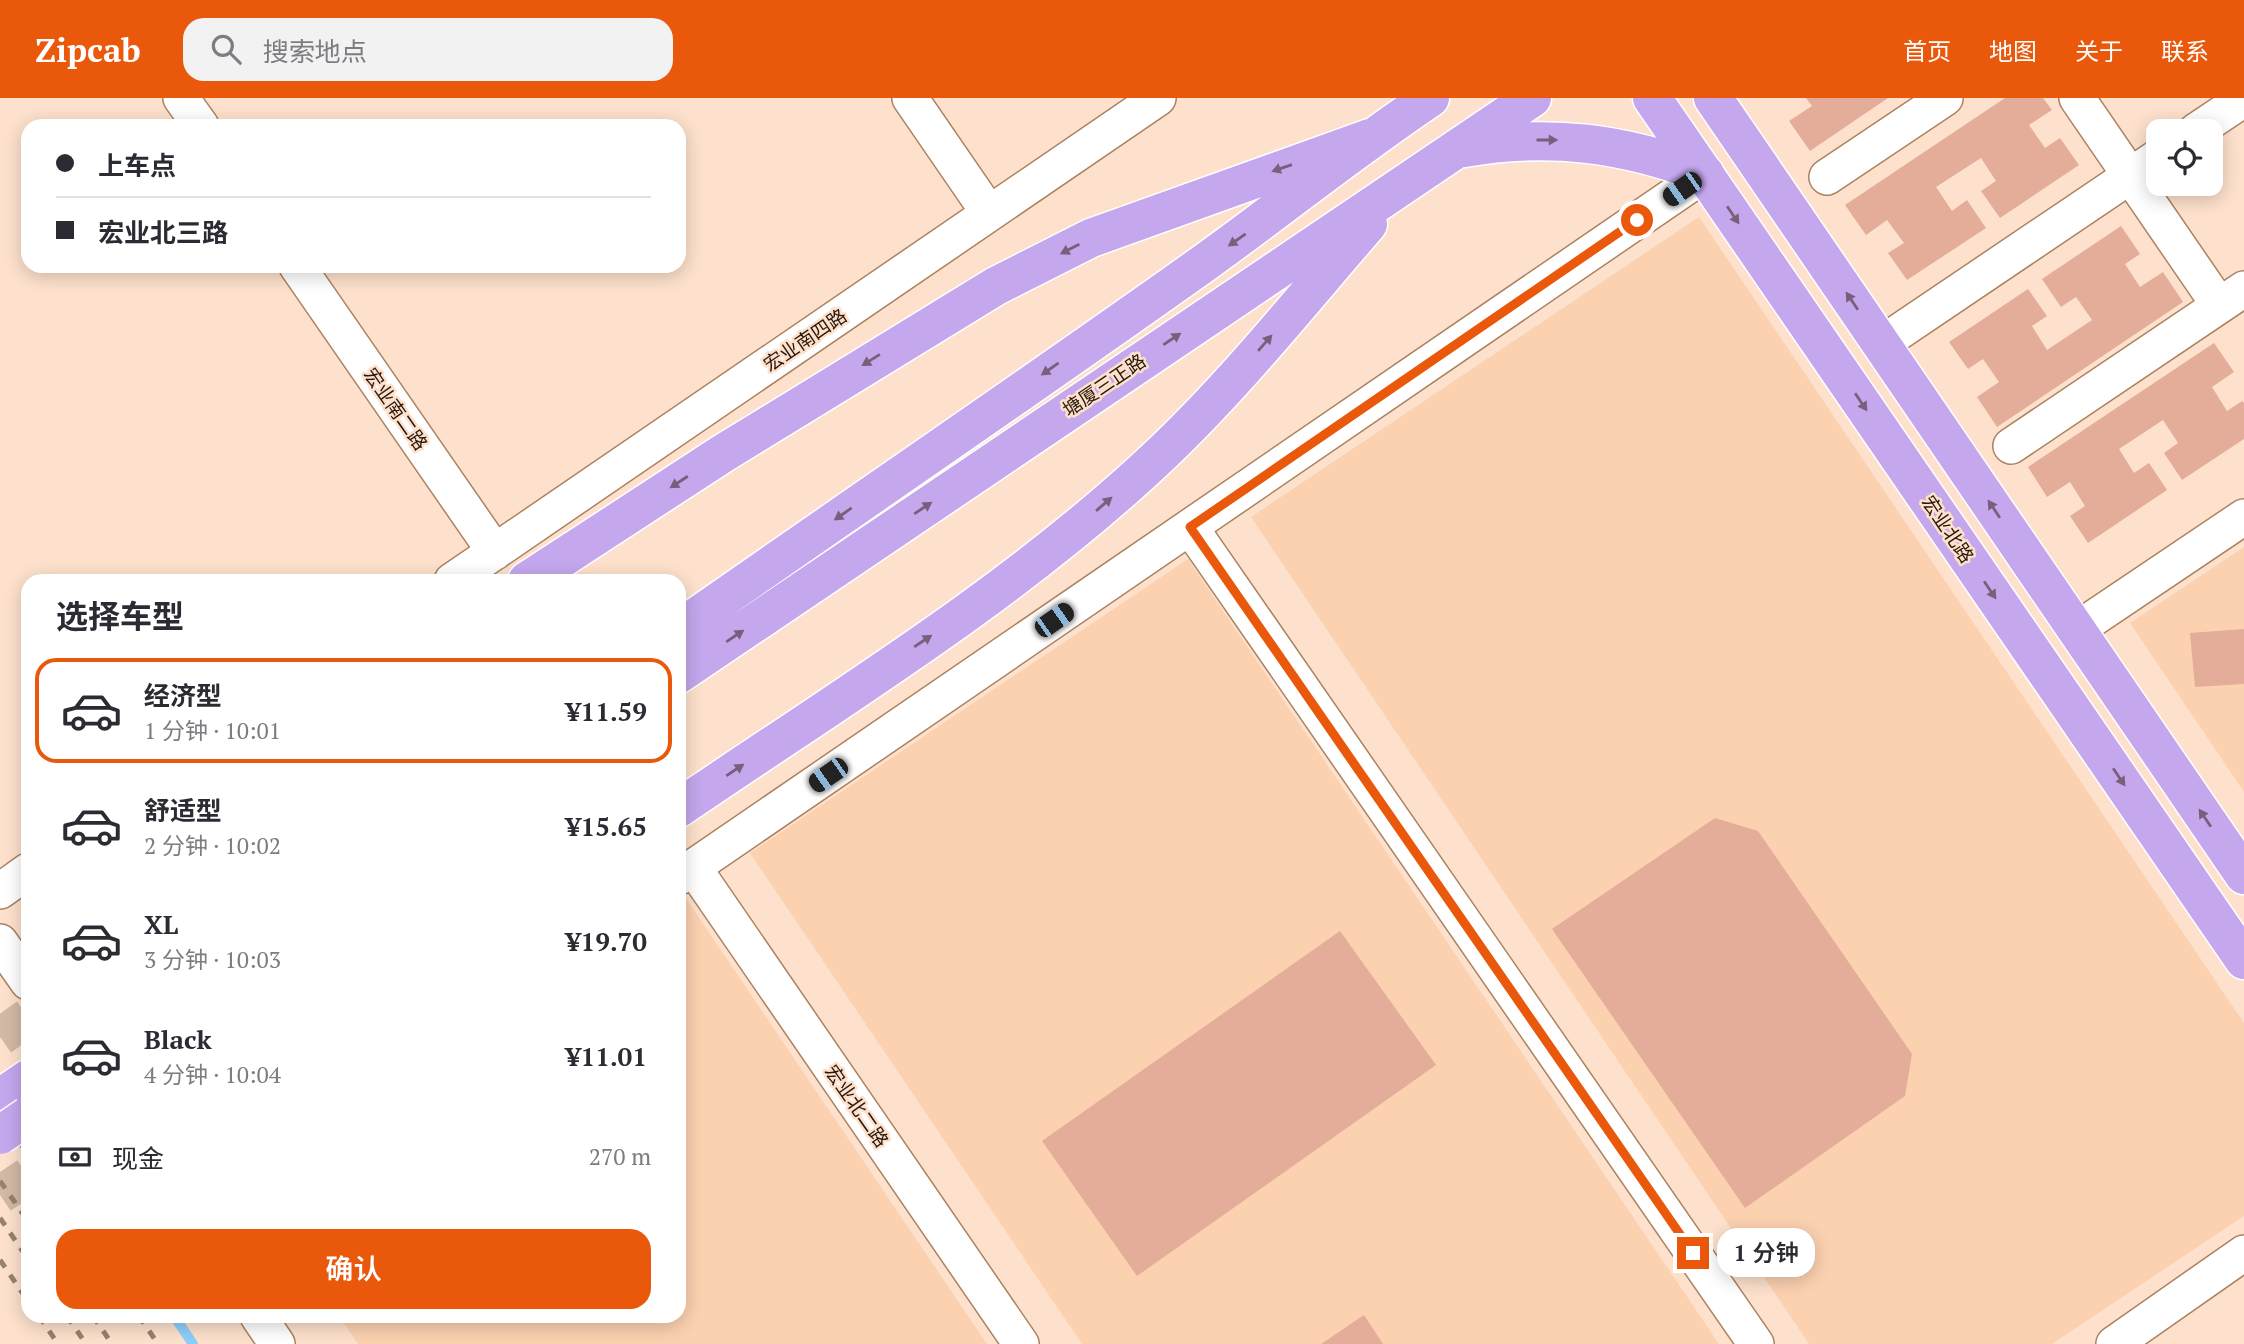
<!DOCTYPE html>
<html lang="zh">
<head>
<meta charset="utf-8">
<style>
  :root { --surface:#fff; --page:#f2f2f3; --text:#2b2b33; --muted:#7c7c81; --line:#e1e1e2; --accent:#ea580c }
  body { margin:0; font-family:"PT Serif","Noto Sans SC",serif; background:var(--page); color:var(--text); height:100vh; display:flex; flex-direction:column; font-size:26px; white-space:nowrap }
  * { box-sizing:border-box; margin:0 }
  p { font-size:23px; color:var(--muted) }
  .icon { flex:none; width:38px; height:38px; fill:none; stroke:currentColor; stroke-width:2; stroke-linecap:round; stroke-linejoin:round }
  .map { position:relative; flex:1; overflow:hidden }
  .details { position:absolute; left:21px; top:476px; width:665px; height:749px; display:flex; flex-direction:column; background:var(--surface); border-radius:21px; box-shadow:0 4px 18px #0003 }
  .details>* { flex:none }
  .banner { position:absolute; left:21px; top:21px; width:665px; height:154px; border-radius:21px; box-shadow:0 4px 18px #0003; display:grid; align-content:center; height:154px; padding:0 35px; background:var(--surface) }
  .fabs { position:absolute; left:2146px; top:21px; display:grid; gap:14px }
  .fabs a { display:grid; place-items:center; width:77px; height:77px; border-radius:14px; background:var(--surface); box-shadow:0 4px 18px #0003; font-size:35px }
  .end { position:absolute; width:32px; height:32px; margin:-16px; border:9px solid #ea580c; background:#fff; box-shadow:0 0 0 4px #fff }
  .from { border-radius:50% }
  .bubble { position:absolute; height:49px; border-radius:21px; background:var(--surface); box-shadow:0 4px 18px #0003; font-size:23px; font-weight:600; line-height:49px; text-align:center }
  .car { position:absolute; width:21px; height:42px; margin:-21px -10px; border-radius:9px; box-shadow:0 0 5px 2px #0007; background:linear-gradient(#222 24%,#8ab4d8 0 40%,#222 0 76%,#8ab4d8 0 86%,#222 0) }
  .banner b { display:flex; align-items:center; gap:24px; height:66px; font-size:26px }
  .banner b+b { border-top:2px solid var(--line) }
  .banner i { width:18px; height:18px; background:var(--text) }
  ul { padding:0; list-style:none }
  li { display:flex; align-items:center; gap:21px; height:105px; margin:0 14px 10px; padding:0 21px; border:4px solid transparent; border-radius:21px }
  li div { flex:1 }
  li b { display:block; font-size:26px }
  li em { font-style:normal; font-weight:600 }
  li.selected { border-color:var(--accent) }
  li>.icon { width:63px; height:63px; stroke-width:1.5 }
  h2 { padding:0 35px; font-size:32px; line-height:84px }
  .pay { display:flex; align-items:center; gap:18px; height:77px; padding:0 35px; font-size:26px }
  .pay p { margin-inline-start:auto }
  .button { display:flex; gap:14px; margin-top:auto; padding:14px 35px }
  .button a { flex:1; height:80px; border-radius:21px; background:var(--accent); color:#fff; font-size:28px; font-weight:600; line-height:80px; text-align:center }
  header { display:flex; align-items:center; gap:42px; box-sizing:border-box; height:98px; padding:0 35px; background:var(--accent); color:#fff }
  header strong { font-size:33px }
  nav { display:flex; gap:38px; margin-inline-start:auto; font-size:24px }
  .search { width:490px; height:63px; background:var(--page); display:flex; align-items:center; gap:18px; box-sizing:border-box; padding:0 24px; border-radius:21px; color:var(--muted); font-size:26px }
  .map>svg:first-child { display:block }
</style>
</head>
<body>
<header>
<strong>Zipcab</strong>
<div class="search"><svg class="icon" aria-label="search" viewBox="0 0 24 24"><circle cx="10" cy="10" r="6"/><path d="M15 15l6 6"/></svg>搜索地点</div>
<nav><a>首页</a><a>地图</a><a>关于</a><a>联系</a></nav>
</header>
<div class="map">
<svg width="2244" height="1246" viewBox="0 0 2244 1246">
  <rect width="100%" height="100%" fill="#fde1cc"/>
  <!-- built -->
  <path fill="#fbd1b0" d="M1699,119L2244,925V1118L2052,1246H1809L1251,419Z
    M2244,449V694L2130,525Z
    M1188,461L1719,1246H1082L750,755Z
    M685,799L987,1246H358L339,1218H679V802Z"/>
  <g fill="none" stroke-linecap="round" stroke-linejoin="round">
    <!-- stream -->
    <path stroke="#8dcefc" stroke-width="10" d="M174,1218L193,1246"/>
  </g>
  <!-- building -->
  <path fill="#e3ad9a" d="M1806,0H1888L1810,53L1789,23L1812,8Z
    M2005,0H2043L2052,12L2029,27L2045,50L2060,40L2079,67L2000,120L1981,93L1996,83L1981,60L1936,89L1952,113L1967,102L1986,130L1907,182L1888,155L1904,145L1887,122L1866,137L1845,107Z
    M2121,128L2140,156L2125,166L2140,189L2163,174L2183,204L1997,329L1977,299L1999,284L1983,261L1968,271L1949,244L2028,191L2047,218L2032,228L2047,252L2092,222L2076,199L2061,209L2042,181Z
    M2214,245L2234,274L2212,289L2227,313L2242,303L2244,305V341L2182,382L2164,355L2178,345L2163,322L2119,351L2134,375L2149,365L2167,392L2088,445L2070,418L2085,408L2070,384L2047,399L2028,369Z
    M2244,531V586L2195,589L2190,535Z
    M1715,720L1758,733L1912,956L1905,998L1745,1110L1552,831Z
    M1340,833L1436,967L1137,1178L1042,1043Z
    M1364,1217L1383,1246H1321Z"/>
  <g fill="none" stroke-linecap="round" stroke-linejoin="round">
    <!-- major-tunnel -->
    <path stroke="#d2b9a5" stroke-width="38" stroke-dasharray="38 19" stroke-linecap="butt" d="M0,939L28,919
      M0,1097L28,1078"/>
    <!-- minor casing -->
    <g stroke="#ac8260" stroke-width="38">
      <path id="minor" d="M181,0L201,28
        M910,0L989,115
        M2077,0L2219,207
        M2196,33L2244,1
        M1827,79L1945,0
        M297,168L495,454
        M1881,246L2158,59
        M2011,348L2244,191
        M1190,429L1756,1246
        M452,483L1158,0
        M2076,532L2244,419
        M693,769L1021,1246
        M679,779L1705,76
        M0,793L28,773
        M0,844L28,884
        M258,1218L277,1246
        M2114,1246L2244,1155"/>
    </g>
    <!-- major casing -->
    <g stroke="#fff" stroke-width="41">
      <path id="major" d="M1652,0L2244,862
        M1713,0L2244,777
        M1464,50C1549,35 1625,45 1705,76
        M527,483L722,356L996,188L1091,140L1370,40
        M679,531C852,410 1027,291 1200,168C1277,113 1351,53 1430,0
        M679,576L1532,0
        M679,710C836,603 1002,502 1143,373C1225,299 1295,210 1368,126
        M0,1000L28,981"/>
    </g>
    <!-- minor -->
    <use href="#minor" stroke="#fff" stroke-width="35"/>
    <!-- major -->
    <use href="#major" stroke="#c4a7ed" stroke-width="38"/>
    <!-- rail -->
    <path stroke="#978170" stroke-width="5" stroke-dasharray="9 9" stroke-linecap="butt" d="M0,1016L28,1056
      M0,1083L28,1123
      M0,1120L28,1161
      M0,1162L28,1203
      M39,1218L58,1246
      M67,1218L86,1246
      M93,1218L112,1246
      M139,1218L158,1246"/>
    <!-- major-bridge casing -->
    <g stroke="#fff" stroke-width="41" stroke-linecap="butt">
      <path id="major-bridge" d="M0,1037L28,1018"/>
    </g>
    <!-- major-bridge -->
    <use href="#major-bridge" stroke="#c4a7ed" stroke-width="38"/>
  </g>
  <!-- one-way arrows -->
  <defs><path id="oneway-solid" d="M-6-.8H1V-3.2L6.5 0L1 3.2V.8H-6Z" transform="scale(1.75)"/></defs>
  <g fill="#76607c">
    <use href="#oneway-solid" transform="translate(1547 42)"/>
    <use href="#oneway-solid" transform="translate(1282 70) rotate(161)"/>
    <use href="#oneway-solid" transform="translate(1733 117) rotate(56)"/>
    <use href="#oneway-solid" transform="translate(1237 142) rotate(145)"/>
    <use href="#oneway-solid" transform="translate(1070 151) rotate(153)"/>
    <use href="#oneway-solid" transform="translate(1852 203) rotate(-124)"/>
    <use href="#oneway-solid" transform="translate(1172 241) rotate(-34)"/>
    <use href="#oneway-solid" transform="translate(1265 245) rotate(-49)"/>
    <use href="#oneway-solid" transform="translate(871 262) rotate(148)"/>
    <use href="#oneway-solid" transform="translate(1050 271) rotate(145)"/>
    <use href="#oneway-solid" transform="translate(1861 304) rotate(56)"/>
    <use href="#oneway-solid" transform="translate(679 384) rotate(147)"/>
    <use href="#oneway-solid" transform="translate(1104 406) rotate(-41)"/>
    <use href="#oneway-solid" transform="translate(923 410) rotate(-34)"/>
    <use href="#oneway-solid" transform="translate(1994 411) rotate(-124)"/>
    <use href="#oneway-solid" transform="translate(843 416) rotate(145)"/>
    <use href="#oneway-solid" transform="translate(1990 492) rotate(56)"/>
    <use href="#oneway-solid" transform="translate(735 538) rotate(-34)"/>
    <use href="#oneway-solid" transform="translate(923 543) rotate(-34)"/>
    <use href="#oneway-solid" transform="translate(735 672) rotate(-34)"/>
    <use href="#oneway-solid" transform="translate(2119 679) rotate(56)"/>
    <use href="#oneway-solid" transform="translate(2205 720) rotate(-124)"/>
  </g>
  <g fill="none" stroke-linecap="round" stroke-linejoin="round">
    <!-- route -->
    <path stroke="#ea580c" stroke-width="9" d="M1637,122L1190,429L1693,1155"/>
  </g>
  <g text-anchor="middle" stroke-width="5" stroke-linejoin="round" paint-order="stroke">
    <!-- street labels -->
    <g font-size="19" fill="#28180a" stroke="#fde1cc">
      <text transform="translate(805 242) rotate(-34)" y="7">宏业南四路</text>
      <text transform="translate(1104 287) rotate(-34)" y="7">塘厦三正路</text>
      <text transform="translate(396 311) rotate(55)" y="7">宏业南二路</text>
      <text transform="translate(1948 431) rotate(56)" y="7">宏业北路</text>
      <text transform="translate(857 1008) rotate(55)" y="7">宏业北二路</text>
    </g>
  </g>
</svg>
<div class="fabs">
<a><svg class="icon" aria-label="locate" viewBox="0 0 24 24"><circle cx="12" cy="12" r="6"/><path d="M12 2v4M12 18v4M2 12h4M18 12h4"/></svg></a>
</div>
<i class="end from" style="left:1637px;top:122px"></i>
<i class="end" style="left:1693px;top:1155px"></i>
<div class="bubble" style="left:1717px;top:1130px;width:98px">1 分钟</div>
<i class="car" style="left:1682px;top:91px;rotate:235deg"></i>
<i class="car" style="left:1054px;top:522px;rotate:55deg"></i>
<i class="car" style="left:828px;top:677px;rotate:235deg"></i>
<div class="banner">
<b><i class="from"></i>上车点</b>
<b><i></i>宏业北三路</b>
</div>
<section class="details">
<h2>选择车型</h2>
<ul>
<li class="selected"><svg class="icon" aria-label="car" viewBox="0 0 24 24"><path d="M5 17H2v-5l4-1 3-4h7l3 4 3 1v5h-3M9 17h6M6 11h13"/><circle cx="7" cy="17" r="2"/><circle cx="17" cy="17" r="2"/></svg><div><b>经济型</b><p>1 分钟 · 10:01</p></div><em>¥11.59</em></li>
<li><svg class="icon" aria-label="car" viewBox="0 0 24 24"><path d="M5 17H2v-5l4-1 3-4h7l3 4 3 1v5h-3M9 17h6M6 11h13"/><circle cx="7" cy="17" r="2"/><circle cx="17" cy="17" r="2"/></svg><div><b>舒适型</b><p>2 分钟 · 10:02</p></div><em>¥15.65</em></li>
<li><svg class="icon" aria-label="car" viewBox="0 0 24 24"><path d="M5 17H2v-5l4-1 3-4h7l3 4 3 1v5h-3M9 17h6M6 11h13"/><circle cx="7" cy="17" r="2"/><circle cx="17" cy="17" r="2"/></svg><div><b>XL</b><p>3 分钟 · 10:03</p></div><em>¥19.70</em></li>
<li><svg class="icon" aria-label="car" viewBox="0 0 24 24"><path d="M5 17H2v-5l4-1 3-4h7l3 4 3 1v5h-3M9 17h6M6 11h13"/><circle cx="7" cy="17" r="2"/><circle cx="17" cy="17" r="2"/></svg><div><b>Black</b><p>4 分钟 · 10:04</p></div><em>¥11.01</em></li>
</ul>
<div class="pay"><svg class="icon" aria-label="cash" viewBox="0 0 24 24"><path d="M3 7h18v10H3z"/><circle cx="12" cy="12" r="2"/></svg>现金<p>270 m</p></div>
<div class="button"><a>确认</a></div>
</section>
</div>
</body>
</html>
